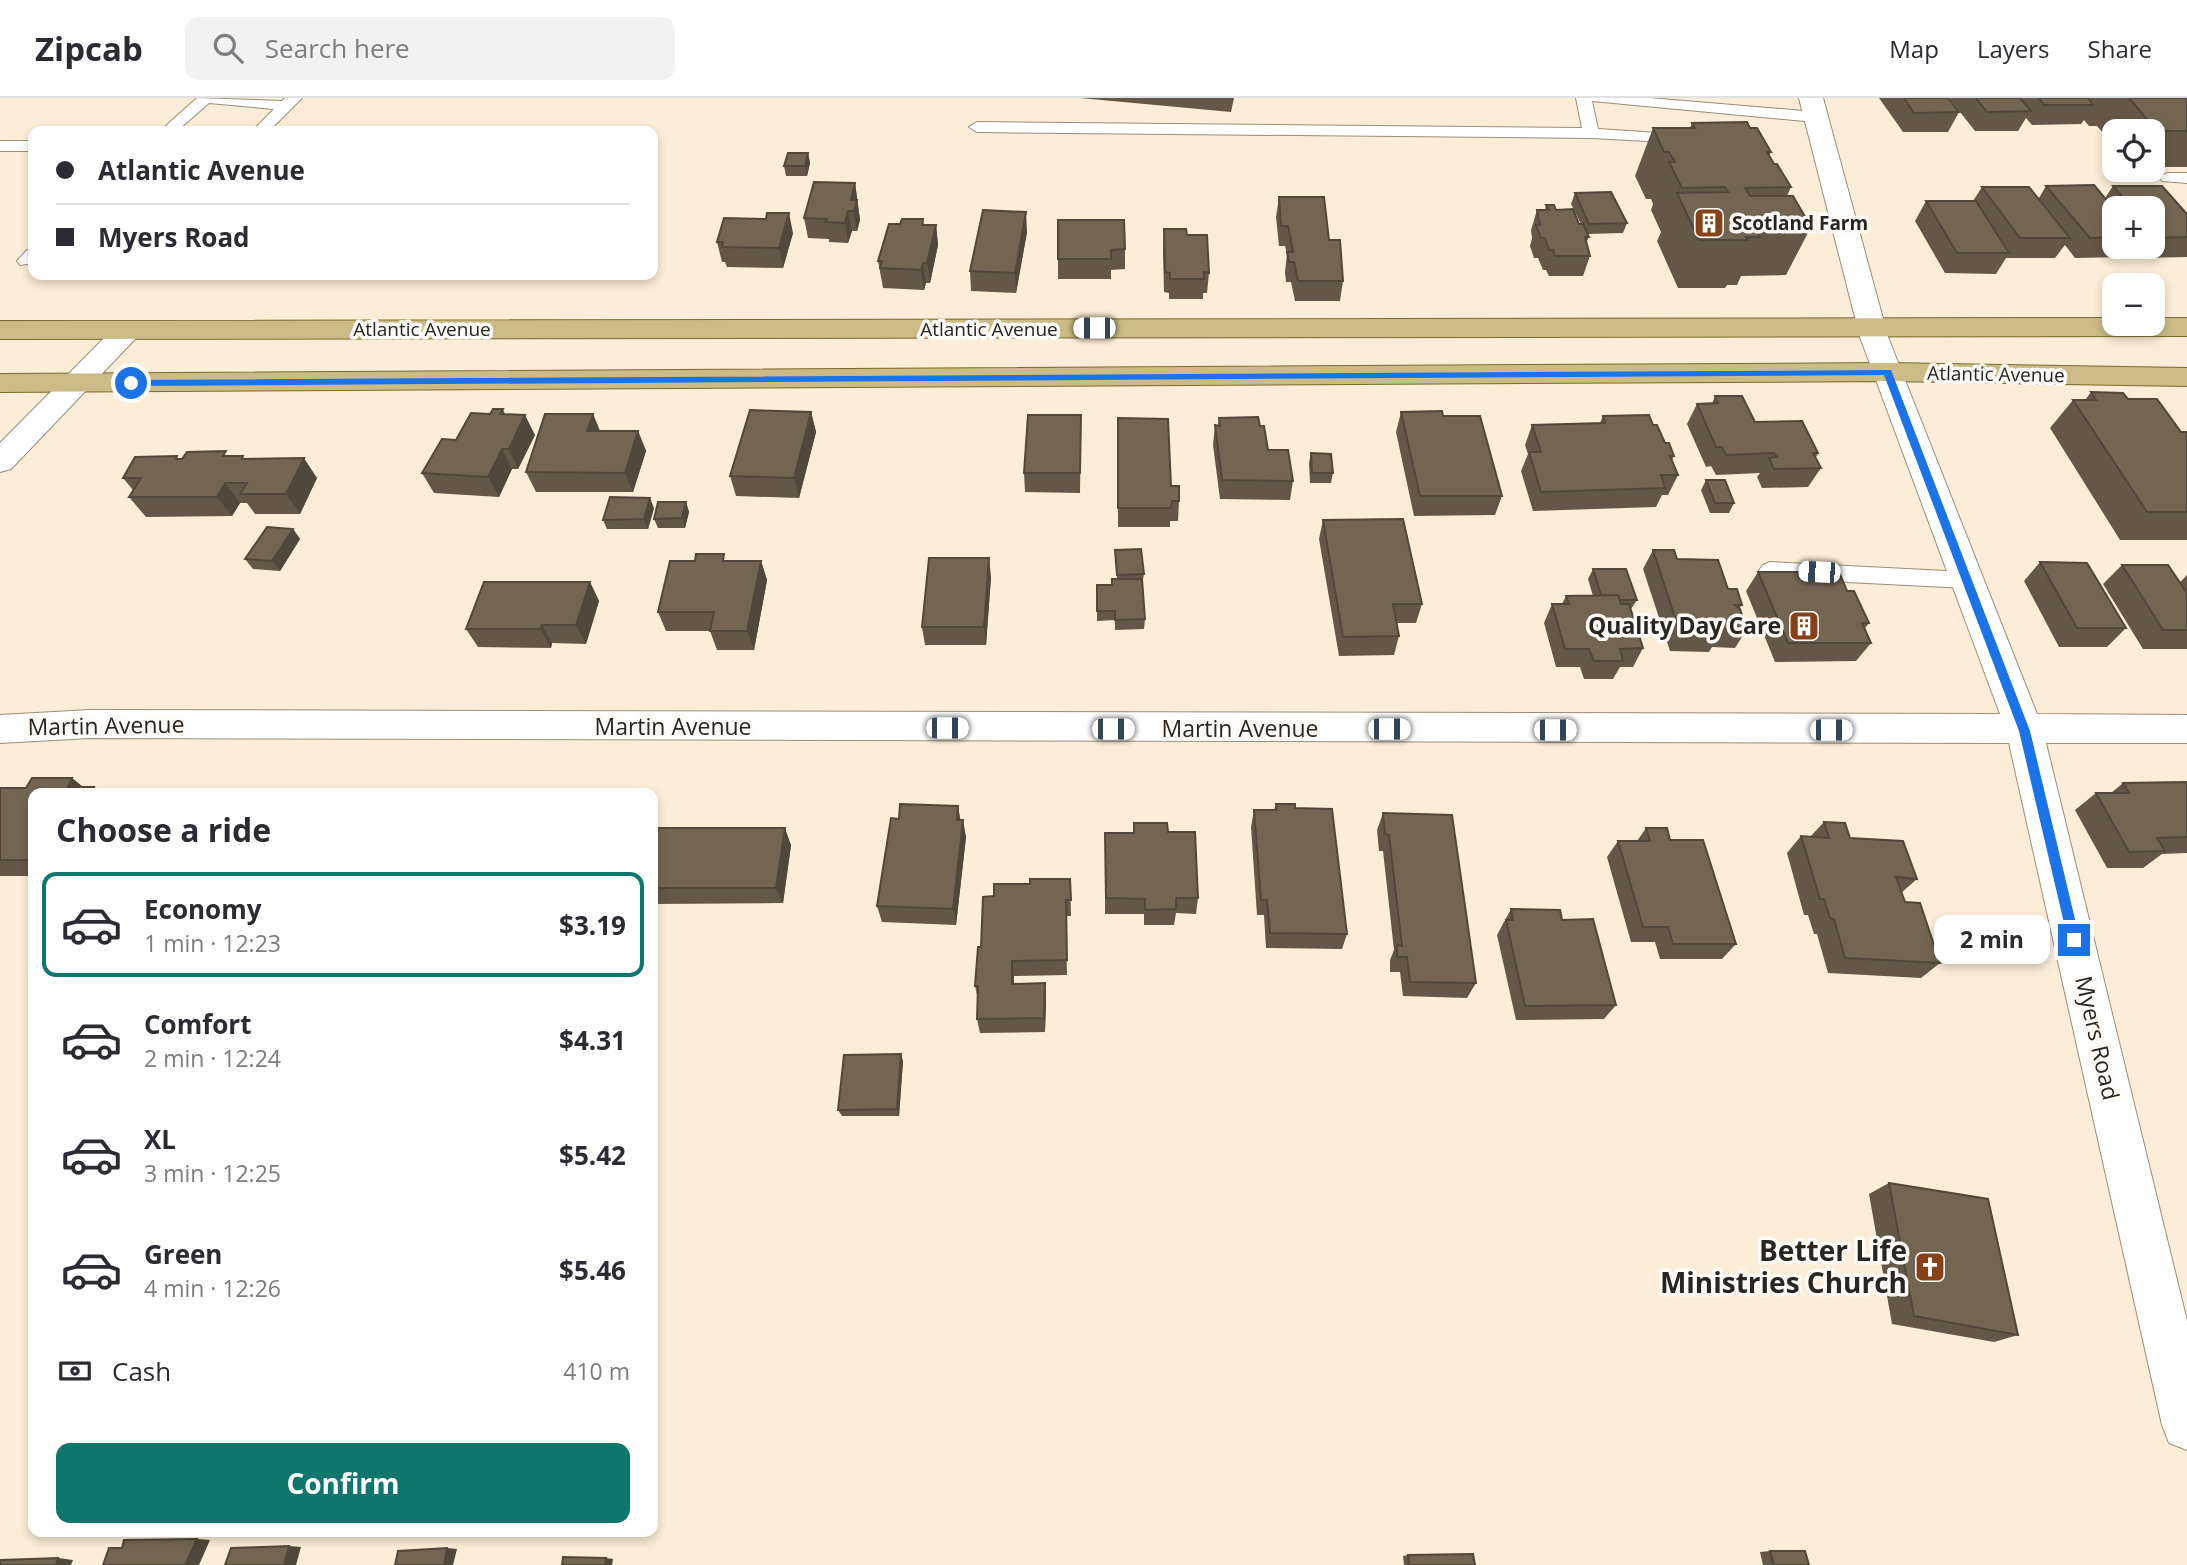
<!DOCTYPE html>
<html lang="en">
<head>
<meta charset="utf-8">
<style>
  :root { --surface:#fff; --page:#f2f2f3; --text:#2b2b33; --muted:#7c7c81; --line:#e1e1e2; --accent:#0f766e }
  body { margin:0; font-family:"Open Sans",sans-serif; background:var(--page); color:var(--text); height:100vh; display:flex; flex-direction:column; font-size:26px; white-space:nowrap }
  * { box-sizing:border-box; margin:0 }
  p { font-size:23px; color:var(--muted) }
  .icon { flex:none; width:38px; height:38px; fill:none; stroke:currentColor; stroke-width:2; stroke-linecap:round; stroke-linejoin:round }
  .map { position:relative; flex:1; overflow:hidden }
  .details { position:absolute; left:28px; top:690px; width:630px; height:749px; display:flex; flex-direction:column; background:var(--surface); border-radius:14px; box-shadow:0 4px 10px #0003 }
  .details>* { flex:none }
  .hud { position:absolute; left:28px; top:28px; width:630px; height:154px; border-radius:14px; box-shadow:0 4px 10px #0003; display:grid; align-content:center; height:154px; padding:0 28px; background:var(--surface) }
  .buttons { position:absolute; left:2102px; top:21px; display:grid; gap:14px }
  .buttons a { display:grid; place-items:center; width:63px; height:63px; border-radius:14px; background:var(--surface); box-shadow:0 4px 10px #0003; font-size:35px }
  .end { position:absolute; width:32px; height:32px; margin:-16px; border:9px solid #1a73e8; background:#fff; box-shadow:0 0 0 4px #fff }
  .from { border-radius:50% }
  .bubble { position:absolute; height:49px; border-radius:14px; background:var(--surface); box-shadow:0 4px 10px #0003; font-size:23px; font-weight:700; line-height:49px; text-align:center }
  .car { position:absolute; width:21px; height:42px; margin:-21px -10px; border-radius:9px; box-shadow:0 0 5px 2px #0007; background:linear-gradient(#fff 24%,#345 0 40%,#fff 0 76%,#345 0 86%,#fff 0) }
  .hud b { display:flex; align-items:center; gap:24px; height:66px; font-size:26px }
  .hud b+b { border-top:2px solid var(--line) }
  .hud i { width:18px; height:18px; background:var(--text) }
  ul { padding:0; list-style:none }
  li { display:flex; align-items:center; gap:21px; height:105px; margin:0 14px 10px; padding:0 14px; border:4px solid transparent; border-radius:14px }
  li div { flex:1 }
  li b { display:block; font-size:26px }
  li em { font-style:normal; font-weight:700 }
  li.on { border-color:var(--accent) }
  li>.icon { width:63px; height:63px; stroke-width:1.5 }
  h2 { padding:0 28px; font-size:32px; line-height:84px }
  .pay { display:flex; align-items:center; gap:18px; height:77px; padding:0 28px; font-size:26px }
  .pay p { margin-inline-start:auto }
  .button { display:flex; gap:14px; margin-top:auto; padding:14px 28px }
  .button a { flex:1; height:80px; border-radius:14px; background:var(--accent); color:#fff; font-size:28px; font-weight:700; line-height:80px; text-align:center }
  header { display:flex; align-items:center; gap:42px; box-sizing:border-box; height:98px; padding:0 35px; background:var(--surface); border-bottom:2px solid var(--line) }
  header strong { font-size:33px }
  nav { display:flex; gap:38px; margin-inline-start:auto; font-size:24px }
  .search { width:490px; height:63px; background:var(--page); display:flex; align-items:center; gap:18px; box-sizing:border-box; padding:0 24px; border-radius:14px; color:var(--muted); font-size:26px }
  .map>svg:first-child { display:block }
</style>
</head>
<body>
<header>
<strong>Zipcab</strong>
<div class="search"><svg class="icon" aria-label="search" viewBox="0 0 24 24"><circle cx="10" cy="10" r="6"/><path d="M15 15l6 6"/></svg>Search here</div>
<nav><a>Map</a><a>Layers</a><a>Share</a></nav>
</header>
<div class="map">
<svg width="2187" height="1467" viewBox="0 0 2187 1467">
  <rect width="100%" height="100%" fill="#fbedd7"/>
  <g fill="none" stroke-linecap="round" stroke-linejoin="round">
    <!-- service casing -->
    <g stroke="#9a8e79" stroke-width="2">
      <path id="service" d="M197,0L282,3L285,0H302L269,33H252L274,11L209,5L177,33H160Z
        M1576,0H1649L1816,14L1824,19L1816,24L1592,3L1598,31L1689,37L1692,40L1689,43L1684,45L1591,40L977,34L969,29L977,24L1582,30Z
        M0,43H33V53H0Z
        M2168,75H2187V85L2162,83L2160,80L2162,77Z
        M33,151V165L20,167L17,163L27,152Z
        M1770,464L1966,474L1974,477L1977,482L1974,487L1966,490L1770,480L1763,477L1759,472L1763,467Z"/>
    </g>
    <!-- minor casing -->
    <g stroke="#9a8e79" stroke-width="2">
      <path id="minor" d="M1799,0H1823L1888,239L2037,616L2187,617V645H2046L2187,1223V1352L2169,1345L2162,1327L2009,645L90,640L0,645V617L90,612L2000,616L1860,239Z
        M128,223L138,226L142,232L138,238L11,371L0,374V345L118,226Z"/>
    </g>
    <!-- primary casing -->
    <g stroke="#7c6a2e" stroke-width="2">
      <path id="primary" d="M2114,220V226H2152V220H2187V238L0,241V223Z
        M1888,265L2187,270V288L1888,283L0,294V276Z"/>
    </g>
    <!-- service -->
    <use href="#service" fill="#fff" fill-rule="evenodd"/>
    <!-- minor -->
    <use href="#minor" fill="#fff" fill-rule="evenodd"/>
    <!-- primary -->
    <use href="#primary" fill="#cbbc87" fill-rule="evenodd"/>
  </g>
  <!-- wall -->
  <path fill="#645747" d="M1080,0H1234L1231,14Z
    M1879,0H1948L1959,14L1948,34H1903Z
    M1949,0H2187V69H2152V33H2114V48L2097,28H2089L2084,22L2081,26L2032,27L2026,20L2018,33H1975Z
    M1692,25L1750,30L1771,54L1769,58L1791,89L1787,98L1811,129L1786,177L1741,178L1737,187H1727L1725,190H1678L1657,143L1661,134L1651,112L1653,106L1651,101H1646L1635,78L1653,30H1690Z
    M808,55L810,65L807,78H786L784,68Z
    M855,85L860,122L857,133H852L848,145L829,144V141L808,140L804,120Z
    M2046,88L2105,100L2113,88L2187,116V159L2141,160L2132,149H2152V110H2114V149H2131L2123,159L2075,160L2065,147L2055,160H2006L1996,176L1945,175L1915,123L1926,103H1973L1982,89L2039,100Z
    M1575,95L1627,125L1623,135L1587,136L1589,139L1586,145L1590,158L1583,178H1549L1546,172H1543L1538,160H1534L1530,148L1532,140L1531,132L1537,112H1545L1546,107L1579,126H1581L1571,106Z
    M1279,99L1329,142L1343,183L1340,203H1295L1291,184H1286L1285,174L1287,156L1285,148H1279L1276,119Z
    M923,121L924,127H936L938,147L930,185H926L924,192L883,190L878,163L900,126Z
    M1058,122L1125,151V171L1111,172V181H1058Z
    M1164,131L1187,137L1209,175L1207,195H1203V201H1169V195L1164,194L1163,151Z
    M1027,134L1016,195L971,193L970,173Z
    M793,135L783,170L727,169L725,164H722L717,144Z
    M2091,294L2128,301L2181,334H2187V442H2120L2050,330L2073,302H2085Z
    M1715,298L1755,324L1818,355L1816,359L1821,370L1808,389L1762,390L1757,379L1760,375L1716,377L1711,368L1706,369L1687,326L1697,306H1712Z
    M503,311L505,316L535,337L518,371H512L499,399L434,395L422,375L456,342L490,316Z
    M811,314L816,334L799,400L736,398L730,378Z
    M1401,314L1443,318L1502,398L1495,417L1414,418L1396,334Z
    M593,316L600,333H638L646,353L633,394H536L526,374Z
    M1081,317L1080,395L1025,394L1024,375Z
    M1603,318L1653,327L1674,358L1672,362L1678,377L1668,397H1662L1656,409L1533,413L1521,373L1528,356L1525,347L1532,327L1600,325Z
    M1219,320L1260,328L1268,352L1293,383L1290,402L1220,401L1213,347L1215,327H1218Z
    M1118,340L1171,388L1179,403L1178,423H1170V429H1118Z
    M1311,355L1333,375L1331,385H1310L1309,365Z
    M229,358L246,361L317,380L300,416H255L247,405H240L232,418L146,419L129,399L133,392L123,380L180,361Z
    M1706,382L1734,405L1729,415H1710L1701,392Z
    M686,404L689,414L685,430H658L654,421Z
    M654,410L648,431H607L603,422Z
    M1323,422L1422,506L1416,525H1397L1399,538L1394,557L1339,558L1319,441Z
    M293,431L300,441L280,473L253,471L245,461Z
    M1115,452L1144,476L1142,486L1145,521L1144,531L1115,532V522L1097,523V487H1112L1117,481Z
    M1653,452L1728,491L1742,507L1739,511L1747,531L1735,550L1712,549L1709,554L1670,553L1643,471Z
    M726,463H761L767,482L754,552H717L710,533H666L658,514Z
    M2040,464L2126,530L2107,549H2059L2024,483Z
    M2122,467L2180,484L2187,477V551H2143L2103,486Z
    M1593,471L1637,502L1631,511L1643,550L1633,569H1620L1613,581H1584L1580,569H1556L1544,525L1552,506H1562L1566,498H1593L1588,481Z
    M1758,474L1847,493L1869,525L1865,530L1871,545L1856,563L1775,564L1746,493Z
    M991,479L986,547H925L922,529Z
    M590,484L599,503L586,546L552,545L551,550L478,549L466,531Z
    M72,680L83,689L33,695V778H0V690H26Z
    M2187,684V755L2162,756L2143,770H2107L2075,712L2096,695H2111L2123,685Z
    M1276,706L1295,710L1347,836L1342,851L1266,850L1264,817H1257L1251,729L1254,712H1274Z
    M1383,715L1476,885L1467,900L1403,898L1400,874H1390V862L1394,852L1383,753H1379L1377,732Z
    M961,722L966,739L956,827L882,824L877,808Z
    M1824,724L1917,781L1901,795L1905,804L1940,865L1921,880L1828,875L1817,836H1814L1808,817H1804L1787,755L1801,738L1810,739Z
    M1134,725L1168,734L1198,800L1196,816L1176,815L1174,827H1144V816H1105V735H1134Z
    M653,730L791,747L783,805L653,806Z
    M1646,730L1670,742L1736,846L1722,861H1660L1655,844H1631L1607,759L1618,743H1637Z
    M1070,781L1071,818H1066L1067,877L1014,878V886L1045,885L1046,900L1045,934L980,935L977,921L978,901L975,888L981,849L994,798L1030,786Z
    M1511,811L1616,907L1604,921L1516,922L1497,837Z
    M903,963L899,1018H842L838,1012Z
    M1889,1085L2018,1237L1994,1244L1892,1226L1869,1096Z
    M1770,1453L1809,1467H1763L1760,1454Z
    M1408,1457L1475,1467H1404L1403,1458Z"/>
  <!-- shaded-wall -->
  <path fill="#51473a" d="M808,55L810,65L807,78L805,68Z
    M855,85L860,122L857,133L851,102Z
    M848,113L852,133L848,145L845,125Z
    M1026,114L1027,134L1016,195L1015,175Z
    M789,115L793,135L783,170L779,150Z
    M936,127L938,147L930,185L927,165Z
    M923,165L926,185L924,192L921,172Z
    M811,314L816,334L799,400L794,380Z
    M593,316L601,336L587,333Z
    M525,317L535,337L518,371L509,351Z
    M638,333L646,353L633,394L625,375Z
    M502,351L512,371L499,399L488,379Z
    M304,360L317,380L300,416L286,396Z
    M225,385L240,405L232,418L217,399Z
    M650,400L654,410L648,431L644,421Z
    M686,404L689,414L685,430L682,420Z
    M293,431L300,441L280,473L272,463Z
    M989,460L991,479L986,547L984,529Z
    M761,463L767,482L754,552L747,533Z
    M590,484L599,503L586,546L576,527Z
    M542,527L552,545L551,550L540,531Z
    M72,680L90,695L68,689Z
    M94,689L100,695H91Z
    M958,708L961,725L957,722Z
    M963,722L966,739L956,827L953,811Z
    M785,730L791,747L783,805L776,790Z
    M1012,863L1014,878V900L1012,886Z
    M1045,885L1046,900L1045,934L1044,920Z
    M901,956L903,963L899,1018L897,1011Z
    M197,1441L210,1442L199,1467H185Z
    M289,1448L301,1449L296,1467H284Z
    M447,1450L457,1451L453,1467H444Z
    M58,1460L73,1462L71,1467H56Z
    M606,1460L613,1461L612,1467H605Z"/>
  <!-- building -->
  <path fill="#746553" stroke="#51473a" stroke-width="2" d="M1904,0H1948L1959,14L1914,15Z
    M1976,0H2020L2031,13L1987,14Z
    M2039,0H2088L2093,7H2044Z
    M2129,0H2187V33H2157Z
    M1747,24L1750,30H1757L1771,54H1767L1774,66H1777L1791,89L1745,90L1750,98H1793L1811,129L1763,130L1762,127H1753L1760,139H1746L1748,142H1699L1677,95L1728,94L1725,89L1682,90L1669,64H1675L1669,54H1664L1653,30H1695L1692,25Z
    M788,55H808L805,68H784Z
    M814,84L855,85L851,102H857L854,113H848L845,125L825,124L827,121L804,120Z
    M2094,87L2114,111V139L2090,140L2046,88Z
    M2113,88H2162L2187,116V139L2156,140L2152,135V110H2132Z
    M1982,89H2029L2070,140H2020Z
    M1611,94L1627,125L1589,126L1575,95Z
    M1279,99H1324L1329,142H1340L1343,183H1298L1294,164H1289L1287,154H1293L1291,142L1288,128H1281Z
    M1926,103H1976L2009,155H1957Z
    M1546,107H1554L1556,112L1573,111L1579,126H1583L1589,139H1585L1590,158H1555L1553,152H1549L1545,140H1541L1536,127H1540L1537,112H1549Z
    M983,112L1026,114L1015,175L970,173Z
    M767,115H789L779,150L722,149L723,144H717L724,120L766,121Z
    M902,121H923L922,127H936L927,165H923L921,172L880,170L882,163H878L889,126H900Z
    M1058,122H1124L1125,151L1111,152V161H1058Z
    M1164,131H1186L1187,137H1207L1209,175L1204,174V181H1170V175L1165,174Z
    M2091,294L2123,295L2128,301H2157L2181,334H2187V414H2147L2073,302H2096Z
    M1715,298H1742L1755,324L1802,323L1818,355H1813L1821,370L1774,371L1769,360L1777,359L1774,355L1726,357L1722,349H1716L1697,306L1718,305Z
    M493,311H503L500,316L525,317L509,351H502L488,379L422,375L442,341L456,342L471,315L490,316Z
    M750,312L811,314L794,380L730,378Z
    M1442,313L1443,318H1480L1502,398H1420L1401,314Z
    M545,316H593L587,333H638L625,375L526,374Z
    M1028,317H1081L1080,375H1024Z
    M1649,317L1653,327H1657L1665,345H1669L1674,358H1670L1678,377H1661L1665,390L1541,394L1529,354H1541L1532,327L1605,325L1603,318Z
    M1258,319L1260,328H1264L1268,352H1288L1293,383L1222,382L1215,327L1220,328L1219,320Z
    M1118,320L1168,321L1171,388H1179V403H1172L1171,410H1118Z
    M226,353L223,358H243L242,361L304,360L286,396H240L247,385H225L217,399H129L141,380H123L135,359L177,358L176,361H182L187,354Z
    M1311,355L1331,356L1333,375H1312Z
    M1706,382H1725L1734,405H1715Z
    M610,399L650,400L644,421L603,422Z
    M658,404H686L682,420L654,421Z
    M1403,421L1422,506H1393L1399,538L1343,539L1323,422Z
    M267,429L293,431L272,463L245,461Z
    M1141,451L1144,476L1117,477L1115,452Z
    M1653,452H1674L1677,461L1718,462L1728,491H1737L1742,507H1735L1740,511L1747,531H1720L1721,535H1680Z
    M696,456H724L723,463H761L747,533H710L714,514H658L670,463H695Z
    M929,460H989L984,529H922Z
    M2040,464L2087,465L2126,530H2077Z
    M2122,467H2168L2187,495V532H2163Z
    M1593,471H1626L1637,502H1620L1618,497H1601Z
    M1758,474H1839L1847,493H1854L1869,525H1862L1871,545H1788Z
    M1112,481H1142L1145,521L1115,522V513H1097V487H1112Z
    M484,484H590L576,527H542L540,531H466Z
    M1618,497L1621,506H1629L1643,550L1620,551L1623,563H1594L1589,551H1565L1552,506H1569L1566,498Z
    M32,680H72L68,689H94L91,695H33V762H0V690H26Z
    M2187,684V739L2157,740L2165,753L2129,754L2096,695H2129L2123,685Z
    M900,706L958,708L957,722H963L953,811L877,808L891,720L899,721Z
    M1276,706H1295V710L1332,711L1347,836L1270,835L1267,802H1261L1254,712H1277Z
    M1383,715L1452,717L1476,885L1410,884L1407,859H1397V847L1402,848L1389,737L1385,736Z
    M1824,724L1845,725L1850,740L1903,743L1917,781L1896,779L1905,804L1920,805L1940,865L1845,860L1834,821L1830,820L1824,801H1820L1801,738L1829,740Z
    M1134,725H1167L1168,734H1195L1198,800H1176V811L1145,812V801L1106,800L1105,735H1134Z
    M653,730H785L776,790H653Z
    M1646,730H1667L1670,742H1703L1736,846H1673L1668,829H1643L1618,743H1650Z
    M1030,781H1070L1071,802H1066L1067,862L1012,863V886L1045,885L1044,920L977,921L978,888H975L978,849H981L983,799L994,798V786H1030Z
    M1511,811L1560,812L1562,822L1593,821L1616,907L1525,908L1506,822H1513Z
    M901,956L897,1011L838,1012L844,957Z
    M1889,1085L1988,1101L2018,1237L1914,1218Z
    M197,1441L185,1467H103L109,1450H122L124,1442Z
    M289,1448L284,1467H225L231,1450Z
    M447,1450L444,1467H395L398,1453Z
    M1770,1453H1805L1809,1467H1774Z
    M1473,1456L1475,1467H1409L1408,1457Z
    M563,1459L606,1460L605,1467H562Z
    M58,1460L56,1467H0V1462Z"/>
  <!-- route -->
  <path fill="#1a73e8" d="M1891,272L2030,633L2080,842L2074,848L2068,842L2019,633L1884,277L131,288L126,285L131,282Z"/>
  <!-- icons -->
  <defs>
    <g id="building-square" transform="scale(1.575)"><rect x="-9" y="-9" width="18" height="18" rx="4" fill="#864118" stroke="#fffcf8"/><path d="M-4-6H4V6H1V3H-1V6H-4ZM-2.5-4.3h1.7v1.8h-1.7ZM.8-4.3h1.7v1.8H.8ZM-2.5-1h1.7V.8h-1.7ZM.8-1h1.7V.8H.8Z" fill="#fff"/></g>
    <g id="church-square" transform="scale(1.575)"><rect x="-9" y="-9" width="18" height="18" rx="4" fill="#864118" stroke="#fffcf8"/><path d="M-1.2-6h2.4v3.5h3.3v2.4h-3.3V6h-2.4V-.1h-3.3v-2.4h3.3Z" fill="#fff"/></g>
  </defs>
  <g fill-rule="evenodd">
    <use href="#building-square" x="1709" y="125"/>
    <use href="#building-square" x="1804" y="528"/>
    <use href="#church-square" x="1930" y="1169"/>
  </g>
  <g text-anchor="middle" stroke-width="7" stroke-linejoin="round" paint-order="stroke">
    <!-- far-poi labels -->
    <g font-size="19" font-weight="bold" fill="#2a251d" stroke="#fffcf8" text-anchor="start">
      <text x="1732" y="132">Scotland Farm</text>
    </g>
    <!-- far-street labels -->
    <g font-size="19" fill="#2a251d" stroke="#fffcf8">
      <text x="422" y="238">Atlantic Avenue</text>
      <text x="989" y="238">Atlantic Avenue</text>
      <text transform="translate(1996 276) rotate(1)" y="7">Atlantic Avenue</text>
    </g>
    <!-- poi labels -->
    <g font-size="23" font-weight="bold" fill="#2a251d" stroke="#fffcf8" text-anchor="end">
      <text x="1781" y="536">Quality Day Care</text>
    </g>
    <!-- street labels -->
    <g font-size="23" fill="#2a251d" stroke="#fffcf8">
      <text transform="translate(106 628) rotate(-1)" y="8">Martin Avenue</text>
      <text x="673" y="637">Martin Avenue</text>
      <text x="1240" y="639">Martin Avenue</text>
      <text transform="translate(2097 940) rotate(77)" y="8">Myers Road</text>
    </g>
    <!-- near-poi labels -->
    <g font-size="28" font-weight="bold" fill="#2a251d" stroke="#fffcf8" text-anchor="end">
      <text x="1907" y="1163">Better Life<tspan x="1907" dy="32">Ministries Church</tspan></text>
    </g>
  </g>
</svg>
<div class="buttons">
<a><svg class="icon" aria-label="locate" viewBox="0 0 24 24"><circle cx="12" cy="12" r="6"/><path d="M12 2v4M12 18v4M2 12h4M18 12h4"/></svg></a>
<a>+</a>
<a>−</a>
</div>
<i class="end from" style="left:131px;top:285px"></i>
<i class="end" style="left:2074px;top:842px"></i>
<div class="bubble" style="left:1934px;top:817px;width:116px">2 min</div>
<i class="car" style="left:1094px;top:230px;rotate:270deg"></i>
<i class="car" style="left:1819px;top:474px;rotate:273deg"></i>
<i class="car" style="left:947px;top:630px;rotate:90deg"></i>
<i class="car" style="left:1113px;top:631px;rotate:90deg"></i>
<i class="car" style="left:1389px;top:631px;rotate:90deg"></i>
<i class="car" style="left:1555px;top:632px;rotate:90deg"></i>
<i class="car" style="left:1831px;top:632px;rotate:90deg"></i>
<div class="hud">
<b><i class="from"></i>Atlantic Avenue</b>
<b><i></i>Myers Road</b>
</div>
<section class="details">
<h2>Choose a ride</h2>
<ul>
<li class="on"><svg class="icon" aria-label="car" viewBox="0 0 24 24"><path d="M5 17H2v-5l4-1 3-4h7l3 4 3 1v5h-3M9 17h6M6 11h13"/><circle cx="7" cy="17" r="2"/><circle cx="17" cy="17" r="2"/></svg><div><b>Economy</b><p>1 min · 12:23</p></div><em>$3.19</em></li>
<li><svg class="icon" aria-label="car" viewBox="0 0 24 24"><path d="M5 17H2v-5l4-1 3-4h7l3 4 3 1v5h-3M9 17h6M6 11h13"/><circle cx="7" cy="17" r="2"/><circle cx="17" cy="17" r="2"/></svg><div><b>Comfort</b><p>2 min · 12:24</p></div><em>$4.31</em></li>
<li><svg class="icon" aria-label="car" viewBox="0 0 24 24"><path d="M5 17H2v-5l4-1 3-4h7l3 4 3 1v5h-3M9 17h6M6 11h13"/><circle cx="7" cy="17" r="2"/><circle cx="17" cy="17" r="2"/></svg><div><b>XL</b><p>3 min · 12:25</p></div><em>$5.42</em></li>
<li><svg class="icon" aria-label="car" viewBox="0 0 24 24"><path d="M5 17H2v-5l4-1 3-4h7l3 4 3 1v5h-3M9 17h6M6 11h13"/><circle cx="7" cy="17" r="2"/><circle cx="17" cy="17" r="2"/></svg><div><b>Green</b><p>4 min · 12:26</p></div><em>$5.46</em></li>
</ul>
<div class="pay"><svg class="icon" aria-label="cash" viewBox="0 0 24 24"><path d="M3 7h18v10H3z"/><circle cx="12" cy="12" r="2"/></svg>Cash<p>410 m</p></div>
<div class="button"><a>Confirm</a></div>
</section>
</div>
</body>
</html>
